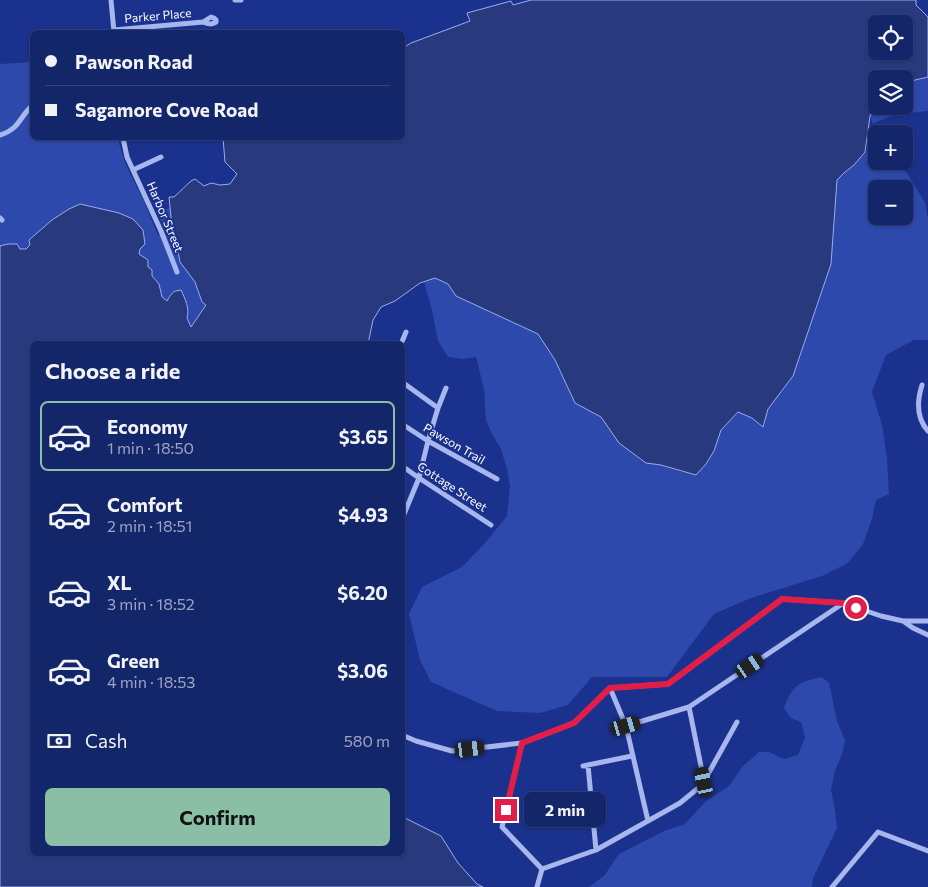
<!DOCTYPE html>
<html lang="en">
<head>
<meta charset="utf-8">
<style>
  :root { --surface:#14266a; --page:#1d2e70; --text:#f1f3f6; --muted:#9da5c1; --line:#33437e; --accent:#8abfa5 }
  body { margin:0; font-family:Commissioner,sans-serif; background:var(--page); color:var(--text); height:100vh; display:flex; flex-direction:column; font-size:19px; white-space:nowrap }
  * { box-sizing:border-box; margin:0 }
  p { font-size:16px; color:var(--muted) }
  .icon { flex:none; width:28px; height:28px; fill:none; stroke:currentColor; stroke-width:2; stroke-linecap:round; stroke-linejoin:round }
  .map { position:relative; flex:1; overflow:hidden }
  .side { position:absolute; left:30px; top:341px; width:375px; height:515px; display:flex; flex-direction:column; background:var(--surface); border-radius:8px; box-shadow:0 1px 4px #0004,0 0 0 1px var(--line) }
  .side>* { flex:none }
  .hud { position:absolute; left:30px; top:30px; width:375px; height:110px; border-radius:8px; box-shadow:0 1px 4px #0004,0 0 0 1px var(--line); display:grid; align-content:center; height:110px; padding:0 15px; background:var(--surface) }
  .buttons { position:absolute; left:868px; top:15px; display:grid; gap:10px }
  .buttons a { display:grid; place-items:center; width:45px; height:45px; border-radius:8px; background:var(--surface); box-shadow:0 1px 4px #0004,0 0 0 1px var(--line); font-size:25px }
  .end { position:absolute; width:22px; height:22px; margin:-11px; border:6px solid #e11d48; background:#fff; box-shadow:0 0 0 2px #fff }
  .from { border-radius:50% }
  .bubble { position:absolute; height:35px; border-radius:8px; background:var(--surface); box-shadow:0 1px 4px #0004,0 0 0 1px var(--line); font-size:16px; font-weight:700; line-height:35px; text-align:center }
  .car { position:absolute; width:15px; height:30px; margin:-15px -8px; border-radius:6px; box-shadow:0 0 4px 1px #0007; background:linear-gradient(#222 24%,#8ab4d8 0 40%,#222 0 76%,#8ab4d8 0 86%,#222 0) }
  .hud b { display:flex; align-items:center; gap:18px; height:48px; font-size:19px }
  .hud b+b { border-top:1px solid var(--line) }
  .hud i { width:12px; height:12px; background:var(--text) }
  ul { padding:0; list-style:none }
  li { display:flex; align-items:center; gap:15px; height:70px; margin:0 10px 8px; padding:0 5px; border:2px solid transparent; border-radius:8px }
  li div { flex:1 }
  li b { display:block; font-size:19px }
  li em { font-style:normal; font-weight:700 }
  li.active { border-color:var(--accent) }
  li>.icon { width:45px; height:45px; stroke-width:1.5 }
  h2 { padding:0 15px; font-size:22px; line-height:60px }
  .pay { display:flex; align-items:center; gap:12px; height:55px; padding:0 15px; font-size:19px }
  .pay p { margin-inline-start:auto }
  .primary-button { display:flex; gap:10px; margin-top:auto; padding:10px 15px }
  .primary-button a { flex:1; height:58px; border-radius:8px; background:var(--accent); color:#111; font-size:20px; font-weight:700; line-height:58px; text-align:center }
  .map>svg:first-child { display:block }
</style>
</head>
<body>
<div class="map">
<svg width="928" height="887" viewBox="0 0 928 887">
  <rect width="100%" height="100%" fill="#1a328d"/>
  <!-- green -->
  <path fill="#2d49ab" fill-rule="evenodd" d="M32,62V138H118C122,159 131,176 141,195C147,208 152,222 158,235L165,231L157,213L176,205L195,282L202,302L206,305L191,328L167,304L29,250L0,251V64Z
    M928,77V111C910,113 889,114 873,124L870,116L876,106H904V86L915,80Z
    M876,148V161H894L907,173L925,203L928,219V340H914L886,355L872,392L882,425L887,458L889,494L876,500L872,519L863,544L848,563L822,576L751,598L714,614L667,677H592L568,705L540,713L497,711L431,682L420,660L409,614L422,587L462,567L485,543L507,516L510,486L507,469L501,449L492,434L486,420L484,389L476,357L463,359L448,357L438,341L432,310L424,282L435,278L448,284L456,296L538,334L555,360L575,403L601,417L619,443L646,463L661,465L682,472L706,464L714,451L721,430L739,412L752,418L763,427L768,409L793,376L831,264L837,180L854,165L865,152ZM876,189H904V216H876Z
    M822,677L829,683L837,721L845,740L843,751L835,771L831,790L835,810L837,828L813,878L812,887H589L604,876L619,854L664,831L685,824L705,802L729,786L743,766L759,752H769L784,759L798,755L805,737L801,722L791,718L784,708C792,685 799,682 822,677Z"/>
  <!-- water -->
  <path fill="#28397e" stroke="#99aef0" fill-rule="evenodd" d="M531,0H916V5L928,17V77L915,80L904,86V79H876V106L870,116L865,152L854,165L844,173L837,180L831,264L793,376L768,409L763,427L752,418L738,412L721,430L714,451L706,464L696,475L661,465L646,463L619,443L601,417L575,403L555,360L538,334L456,296L448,284L435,278L420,283L395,301L381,307L373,320L368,344H32V854H402L403,817L441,836L458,863L477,884L483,887H0V246L8,244H17L20,249H26L30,245L29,240L52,220L69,209L80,204L119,213L133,219L143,230L145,244L140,249L139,254L148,260V267L152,270V276L159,284L162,297L167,301C171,294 172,291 181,290C185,299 190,308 187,318L191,327L206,305L202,302L195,282L180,262L178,251L173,236L169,197H174L191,181L195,179L204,186L211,183L220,185L230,184L237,174L225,162L223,138H402L403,48L411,43L470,21L467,13L511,1L513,5ZM876,24H904V51H876Z"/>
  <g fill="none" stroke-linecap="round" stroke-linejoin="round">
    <!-- minor -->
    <path stroke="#a7b7ee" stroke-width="5" d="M111,0L114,32
      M235,0H241
      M114,30L203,22C208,24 211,25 216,22V20L214,18L211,17L203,22
      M0,135C20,129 19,117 32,106
      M123,138L127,157L161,231L177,272
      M133,170L161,157
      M0,218L2,220
      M401,344L406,332
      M402,382L438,408
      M922,385C917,401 916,418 928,431
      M402,424L428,441L497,479
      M402,466L419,478L491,525
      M402,519L419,478L428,441L438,408L446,388
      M904,621H928
      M610,688L626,726L648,821
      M689,707L704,781
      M626,726L689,707L842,604
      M402,735L416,741L452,751L522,743L574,723L610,688L668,684L782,599L843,603L881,616L903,621L913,628L928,635
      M522,743L502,827L542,869
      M588,765L596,850
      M583,766L632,756
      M537,887L542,869L596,850L680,803L702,785L737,722
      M832,887L878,832L928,851"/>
  </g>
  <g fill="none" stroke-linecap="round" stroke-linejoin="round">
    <!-- route -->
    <path stroke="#e11d48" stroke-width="6" d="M506,810L522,743L574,723L610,688L668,684L782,599L843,603L856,608"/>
  </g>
  <g text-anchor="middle" stroke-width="4" stroke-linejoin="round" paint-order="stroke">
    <!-- street labels -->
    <g font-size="12" fill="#fff" stroke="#1a328d">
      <text transform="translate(158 16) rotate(-5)" y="4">Parker Place</text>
      <text transform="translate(165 217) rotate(67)" y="4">Harbor Street</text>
      <text transform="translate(454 444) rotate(30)" y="4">Pawson Trail</text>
      <text transform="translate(452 487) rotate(33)" y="4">Cottage Street</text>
    </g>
  </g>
</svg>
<div class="buttons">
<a><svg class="icon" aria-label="locate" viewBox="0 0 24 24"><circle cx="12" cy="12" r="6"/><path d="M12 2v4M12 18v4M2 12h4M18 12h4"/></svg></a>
<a><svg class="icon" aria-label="layers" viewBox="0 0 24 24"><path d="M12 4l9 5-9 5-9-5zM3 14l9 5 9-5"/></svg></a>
<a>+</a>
<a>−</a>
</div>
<i class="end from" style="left:856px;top:608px"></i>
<i class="end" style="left:506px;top:810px"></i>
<div class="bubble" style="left:524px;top:792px;width:82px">2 min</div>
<i class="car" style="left:750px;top:666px;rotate:56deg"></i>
<i class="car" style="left:626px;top:726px;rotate:74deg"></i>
<i class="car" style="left:470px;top:749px;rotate:83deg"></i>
<i class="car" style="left:704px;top:782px;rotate:348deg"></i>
<div class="hud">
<b><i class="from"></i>Pawson Road</b>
<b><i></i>Sagamore Cove Road</b>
</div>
<section class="side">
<h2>Choose a ride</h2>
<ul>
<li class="active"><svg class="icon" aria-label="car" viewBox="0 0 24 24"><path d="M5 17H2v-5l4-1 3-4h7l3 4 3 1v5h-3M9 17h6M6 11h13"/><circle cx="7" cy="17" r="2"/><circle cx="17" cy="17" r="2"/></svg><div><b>Economy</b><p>1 min · 18:50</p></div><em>$3.65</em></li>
<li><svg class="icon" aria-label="car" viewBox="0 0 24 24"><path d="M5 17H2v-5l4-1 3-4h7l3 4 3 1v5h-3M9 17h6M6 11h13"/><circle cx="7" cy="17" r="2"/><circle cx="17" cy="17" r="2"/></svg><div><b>Comfort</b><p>2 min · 18:51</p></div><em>$4.93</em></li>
<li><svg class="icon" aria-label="car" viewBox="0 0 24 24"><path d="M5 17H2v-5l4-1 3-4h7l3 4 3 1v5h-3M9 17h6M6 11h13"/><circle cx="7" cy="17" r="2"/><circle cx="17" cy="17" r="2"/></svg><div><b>XL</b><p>3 min · 18:52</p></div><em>$6.20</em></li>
<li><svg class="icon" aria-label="car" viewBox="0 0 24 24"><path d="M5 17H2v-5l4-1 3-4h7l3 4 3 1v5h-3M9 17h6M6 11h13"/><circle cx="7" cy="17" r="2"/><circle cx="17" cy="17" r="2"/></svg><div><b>Green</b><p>4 min · 18:53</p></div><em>$3.06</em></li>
</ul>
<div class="pay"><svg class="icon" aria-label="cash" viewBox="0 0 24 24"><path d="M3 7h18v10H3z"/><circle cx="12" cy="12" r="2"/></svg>Cash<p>580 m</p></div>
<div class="primary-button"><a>Confirm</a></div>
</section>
</div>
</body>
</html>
